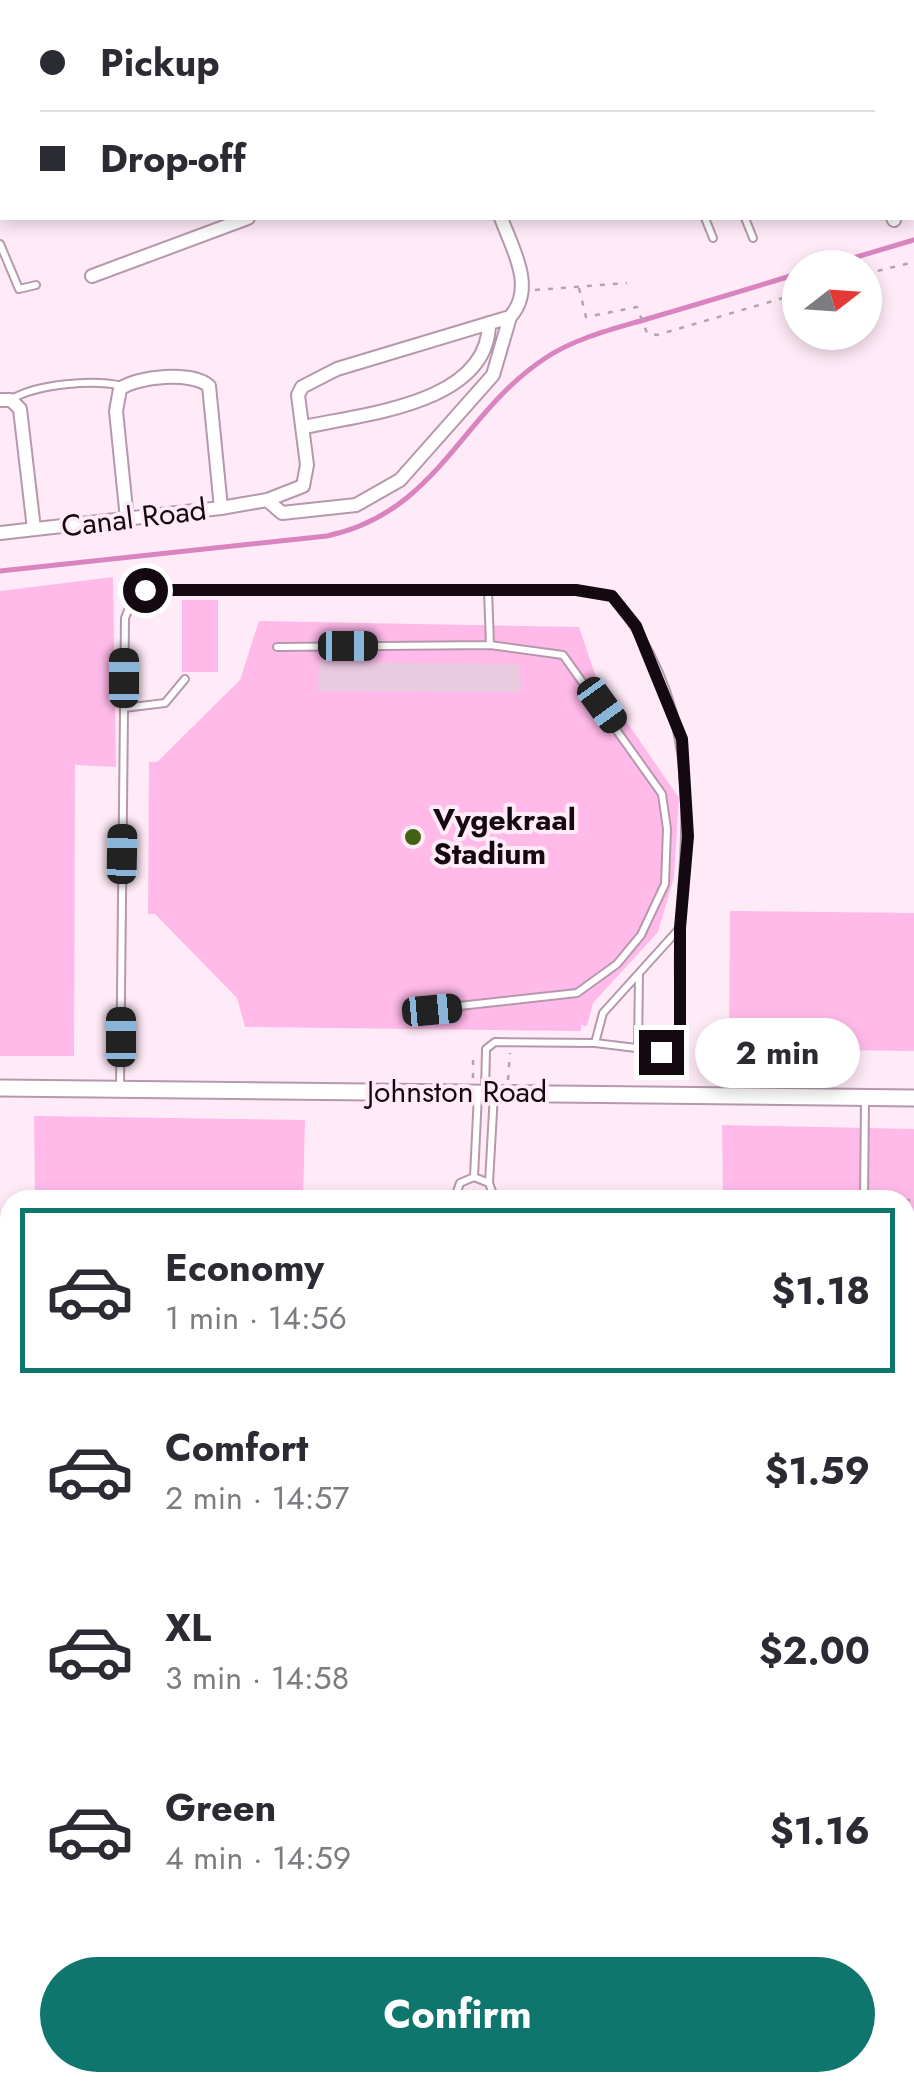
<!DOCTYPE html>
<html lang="en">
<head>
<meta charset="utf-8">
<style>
  :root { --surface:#fff; --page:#f2f2f3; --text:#2b2b33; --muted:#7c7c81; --line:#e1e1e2; --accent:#0f766e }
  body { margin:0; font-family:Jost,sans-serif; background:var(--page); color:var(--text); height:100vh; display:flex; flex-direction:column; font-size:38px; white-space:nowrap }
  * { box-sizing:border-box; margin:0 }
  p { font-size:32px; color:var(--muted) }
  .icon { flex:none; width:55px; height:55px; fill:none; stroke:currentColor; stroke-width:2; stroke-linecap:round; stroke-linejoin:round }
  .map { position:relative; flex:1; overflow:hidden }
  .details { position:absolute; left:0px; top:1190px; width:915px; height:902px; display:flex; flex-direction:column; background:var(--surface); border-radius:30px 30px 0 0; box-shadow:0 5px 15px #0003 }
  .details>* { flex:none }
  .hud { position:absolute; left:0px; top:0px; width:915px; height:220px; box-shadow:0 5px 15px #0003; display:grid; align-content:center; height:220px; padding:0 40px; background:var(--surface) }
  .needle { width:65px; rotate:73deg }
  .tools { position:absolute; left:782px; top:250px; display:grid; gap:20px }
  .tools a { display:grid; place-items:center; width:100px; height:100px; border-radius:50%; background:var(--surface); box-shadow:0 5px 15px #0003; font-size:50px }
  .end { position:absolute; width:45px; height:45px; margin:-22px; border:12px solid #140910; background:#fff; box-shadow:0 0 0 5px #fff }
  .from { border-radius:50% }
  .bubble { position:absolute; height:70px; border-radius:35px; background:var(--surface); box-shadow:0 5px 15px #0003; font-size:32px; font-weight:700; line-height:70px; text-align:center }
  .car { position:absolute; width:30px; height:60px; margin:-30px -15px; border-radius:12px; box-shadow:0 0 8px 2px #0007; background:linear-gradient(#222 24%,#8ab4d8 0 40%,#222 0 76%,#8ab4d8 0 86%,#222 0) }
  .hud b { display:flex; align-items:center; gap:35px; height:95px; font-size:38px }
  .hud b+b { border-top:2px solid var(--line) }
  .hud i { width:25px; height:25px; background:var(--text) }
  ul { padding:18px 0 0; list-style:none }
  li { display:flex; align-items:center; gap:30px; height:165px; margin:0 20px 15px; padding:0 20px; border:5px solid transparent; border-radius:0px }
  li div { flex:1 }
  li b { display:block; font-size:38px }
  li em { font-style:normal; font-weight:700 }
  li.active { border-color:var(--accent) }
  li>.icon { width:90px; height:90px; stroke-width:1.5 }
  .cta { display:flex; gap:20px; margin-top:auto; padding:20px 40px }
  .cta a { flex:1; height:115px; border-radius:60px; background:var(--accent); color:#fff; font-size:40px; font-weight:700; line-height:115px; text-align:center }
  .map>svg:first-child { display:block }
</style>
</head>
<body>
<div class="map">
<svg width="914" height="2092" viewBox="0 0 914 2092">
  <rect width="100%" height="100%" fill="#ffebf8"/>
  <!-- green -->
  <path fill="#ffbae9" d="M113,577L116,767L75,765L74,1056H0V591Z
    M182,600H218V672H182Z
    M259,621L579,627L596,677L679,798L674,877L658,932L593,1003L587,1026L581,1025V1031L245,1027L237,998L155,914H148L149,762H157L240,680Z
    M730,911L914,913V1051L729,1049Z
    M34,1116L305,1120L303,1200H35Z
    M722,1125L914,1129V1621H905V1200H723Z
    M0,1427H10V1633H0Z"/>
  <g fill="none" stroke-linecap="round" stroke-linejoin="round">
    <!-- stream -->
    <path stroke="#d984bf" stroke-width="5" d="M819,268L914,240
      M0,571L327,536C439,512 460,413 547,357C576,338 613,329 647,319C698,304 749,289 800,273"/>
  </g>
  <!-- building -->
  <path fill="#eacadf" d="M319,662L520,664L521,692L318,691Z
    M0,1958H10V1993L0,1994Z"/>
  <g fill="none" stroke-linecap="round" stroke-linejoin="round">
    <!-- service casing -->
    <g stroke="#b698ac" stroke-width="10">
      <path id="service" d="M705,218L713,238
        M745,218L753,238
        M0,244L19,289L36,285
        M12,399C37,384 94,379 122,386
        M488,591L490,645
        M277,647L490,645L563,655L662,794L667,829L665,884L641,935L617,964L577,993L432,1009
        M124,708L165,703L185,679
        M595,1043L603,1013L678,930
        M638,1049L639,974
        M120,1088L125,618L134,596L151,589L576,590L612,596C696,700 689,799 680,923C677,961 680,1000 680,1039L675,1047L661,1051L595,1043L495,1042L486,1049L485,1093
        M474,1177L478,1094
        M489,1183L494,1093
        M454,1200L460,1183L474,1177L489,1183L495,1200
        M864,1200L865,1099"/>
    </g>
    <!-- minor casing -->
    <g stroke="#b698ac" stroke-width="16">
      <path id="minor" d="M29,0V2
        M422,0L423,2
        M696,0V2
        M69,2L75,0
        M548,2L555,0
        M0,28L2,27
        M912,46L914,45
        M0,207L2,206
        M893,218L894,220
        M92,276L248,218
        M0,400H11L20,409L34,529
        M304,427C363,414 489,404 489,323
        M267,500L282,513L356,505L400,480L493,375L510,317
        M127,519L116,411L120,389C137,376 192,371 209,386L221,508
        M0,533L221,508L267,500L303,486L307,465L298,395L302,387L337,369L510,317C536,288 513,250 501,218
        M905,1643L914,1642
        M0,1658H10
        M905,1819H914
        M0,1833H10
        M905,1997H914
        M0,2008H10
        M462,2082V2092
        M713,2082V2092
        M32,2092V2082"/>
    </g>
    <!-- tertiary casing -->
    <g stroke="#b698ac" stroke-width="19">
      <path id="tertiary" d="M0,1088L914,1098"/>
    </g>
    <!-- path -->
    <path stroke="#b4a3ae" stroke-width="2.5" stroke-dasharray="5 8" stroke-linecap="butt" d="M865,274L914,262
      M579,288L586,317L637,307L647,333L657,335L800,293
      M535,290L627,283
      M473,1078V1053
      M508,1080L510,1053
      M905,1200H914"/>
    <!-- service -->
    <use href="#service" stroke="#fff" stroke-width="6"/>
    <!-- minor -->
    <use href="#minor" stroke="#fff" stroke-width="12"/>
    <!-- tertiary -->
    <use href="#tertiary" stroke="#fff" stroke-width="15"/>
  </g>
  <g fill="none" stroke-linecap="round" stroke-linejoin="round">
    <!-- route -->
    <path stroke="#140910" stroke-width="12" d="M145,590H576L612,596L636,626L682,739L688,836L680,928V1038L675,1047L661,1052"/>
  </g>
  <!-- markers -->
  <circle fill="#436114" stroke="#ffebf8" stroke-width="4" cx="413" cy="837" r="10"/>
  <g text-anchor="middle" stroke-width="8" stroke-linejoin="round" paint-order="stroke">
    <!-- street labels -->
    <g font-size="30" fill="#140910" stroke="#ffebf8">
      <text transform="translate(134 518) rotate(-7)" y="10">Canal Road</text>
      <text x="457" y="1102">Johnston Road</text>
    </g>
    <!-- poi labels -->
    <g font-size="30" font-weight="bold" fill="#140910" stroke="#ffebf8" text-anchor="start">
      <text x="433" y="830">Vygekraal<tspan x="433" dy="34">Stadium</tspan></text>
    </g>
  </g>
</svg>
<div class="tools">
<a><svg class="needle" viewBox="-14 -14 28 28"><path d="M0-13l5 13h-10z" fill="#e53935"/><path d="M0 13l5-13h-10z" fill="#7c7c81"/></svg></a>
</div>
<i class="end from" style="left:145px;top:590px"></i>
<i class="end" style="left:661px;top:1052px"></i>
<div class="bubble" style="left:695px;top:1018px;width:165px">2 min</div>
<i class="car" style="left:348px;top:646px;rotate:90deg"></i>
<i class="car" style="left:124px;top:678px;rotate:0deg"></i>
<i class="car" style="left:602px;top:705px;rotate:144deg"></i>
<i class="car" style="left:122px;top:854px;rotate:1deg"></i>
<i class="car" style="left:432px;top:1010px;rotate:85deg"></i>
<i class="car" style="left:121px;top:1037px;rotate:0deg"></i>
<div class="hud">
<b><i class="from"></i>Pickup</b>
<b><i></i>Drop-off</b>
</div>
<section class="details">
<ul>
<li class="active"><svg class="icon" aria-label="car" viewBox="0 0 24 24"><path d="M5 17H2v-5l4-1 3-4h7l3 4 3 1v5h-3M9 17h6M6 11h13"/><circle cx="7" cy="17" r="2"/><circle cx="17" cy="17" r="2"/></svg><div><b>Economy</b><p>1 min · 14:56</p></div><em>$1.18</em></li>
<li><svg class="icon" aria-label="car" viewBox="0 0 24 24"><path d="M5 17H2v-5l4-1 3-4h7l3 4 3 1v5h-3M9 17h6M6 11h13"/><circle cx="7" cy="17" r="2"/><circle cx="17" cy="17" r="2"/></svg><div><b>Comfort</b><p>2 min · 14:57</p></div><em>$1.59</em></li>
<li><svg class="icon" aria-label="car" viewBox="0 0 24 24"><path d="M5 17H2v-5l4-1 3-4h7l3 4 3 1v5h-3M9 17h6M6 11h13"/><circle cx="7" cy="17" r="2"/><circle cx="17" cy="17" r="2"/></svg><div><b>XL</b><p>3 min · 14:58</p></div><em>$2.00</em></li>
<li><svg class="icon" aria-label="car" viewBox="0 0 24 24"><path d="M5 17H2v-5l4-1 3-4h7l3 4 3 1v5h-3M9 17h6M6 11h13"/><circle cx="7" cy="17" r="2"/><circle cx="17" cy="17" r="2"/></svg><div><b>Green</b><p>4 min · 14:59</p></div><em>$1.16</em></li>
</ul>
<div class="cta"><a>Confirm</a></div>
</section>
</div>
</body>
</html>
